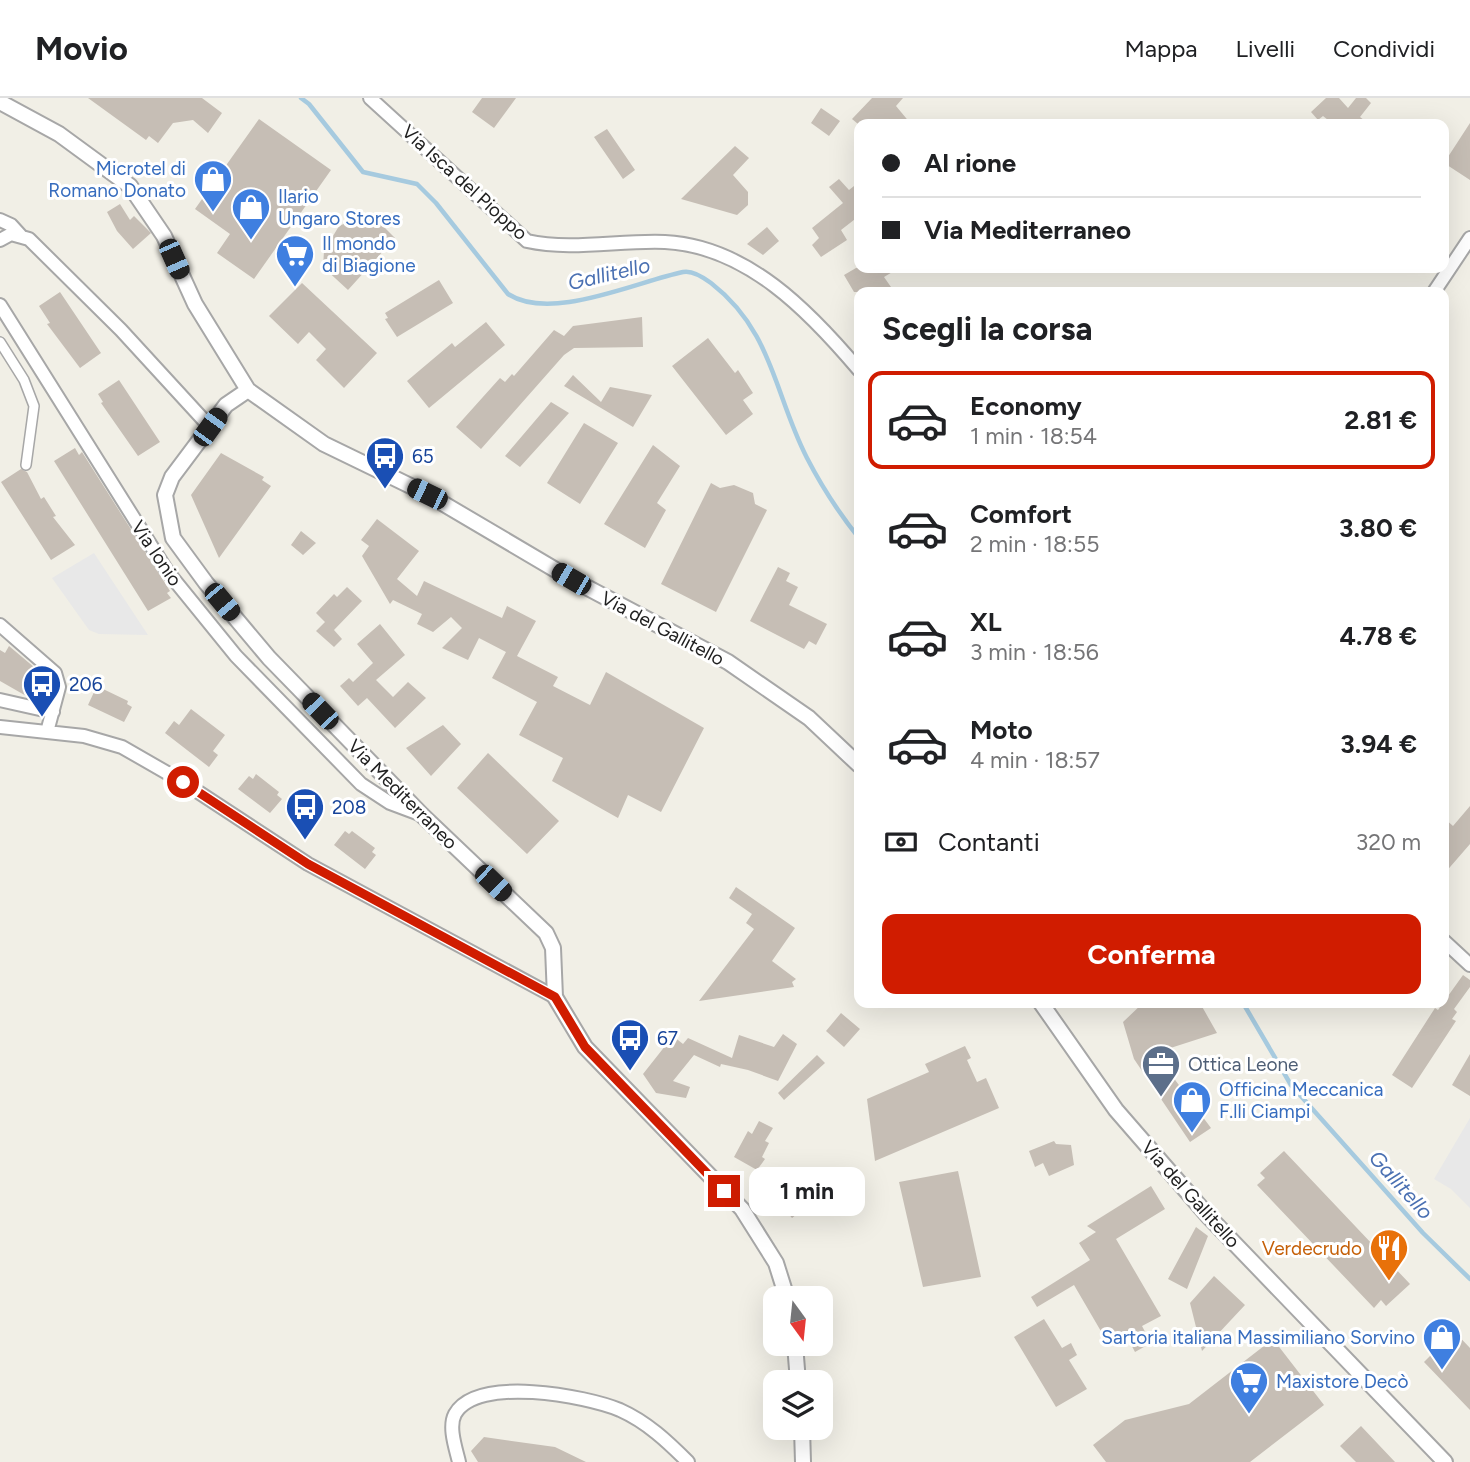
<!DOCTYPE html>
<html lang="it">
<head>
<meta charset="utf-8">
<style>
  :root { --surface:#fff; --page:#f6f6f6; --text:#202124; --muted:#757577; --line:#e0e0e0; --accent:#d01c00 }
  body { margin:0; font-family:Figtree,sans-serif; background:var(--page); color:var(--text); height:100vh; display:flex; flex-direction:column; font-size:26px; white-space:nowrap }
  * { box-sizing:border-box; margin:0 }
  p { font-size:23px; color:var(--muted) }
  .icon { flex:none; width:38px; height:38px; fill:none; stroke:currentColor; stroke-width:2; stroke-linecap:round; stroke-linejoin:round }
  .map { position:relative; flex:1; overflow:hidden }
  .drawer { position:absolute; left:854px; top:189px; width:595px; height:721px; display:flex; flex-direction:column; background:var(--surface); border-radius:14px; box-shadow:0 7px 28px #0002 }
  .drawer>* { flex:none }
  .top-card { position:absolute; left:854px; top:21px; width:595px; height:154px; border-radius:14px; box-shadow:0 7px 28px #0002; display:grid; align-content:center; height:154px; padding:0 28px; background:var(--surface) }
  .needle { width:46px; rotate:165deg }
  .controls { position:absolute; left:763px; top:1188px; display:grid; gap:14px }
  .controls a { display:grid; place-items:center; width:70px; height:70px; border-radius:14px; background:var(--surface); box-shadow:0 7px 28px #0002; font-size:35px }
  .end { position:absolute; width:32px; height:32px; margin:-16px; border:9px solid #d01c00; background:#fff; box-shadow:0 0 0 4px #fff }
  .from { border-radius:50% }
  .bubble { position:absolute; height:49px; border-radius:14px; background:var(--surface); box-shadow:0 7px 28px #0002; font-size:23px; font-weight:700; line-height:49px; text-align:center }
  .car { position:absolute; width:21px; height:42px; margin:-21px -10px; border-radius:9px; box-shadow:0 0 5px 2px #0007; background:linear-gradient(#222 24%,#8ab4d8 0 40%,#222 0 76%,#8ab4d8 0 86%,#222 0) }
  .top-card b { display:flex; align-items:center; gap:24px; height:66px; font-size:26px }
  .top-card b+b { border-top:2px solid var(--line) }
  .top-card i { width:18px; height:18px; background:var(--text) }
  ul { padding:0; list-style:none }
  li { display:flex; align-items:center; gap:21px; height:98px; margin:0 14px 10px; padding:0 14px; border:4px solid transparent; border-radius:14px }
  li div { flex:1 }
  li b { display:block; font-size:26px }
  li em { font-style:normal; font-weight:700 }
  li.active { border-color:var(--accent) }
  li>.icon { width:63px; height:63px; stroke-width:1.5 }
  h2 { padding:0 28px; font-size:32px; line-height:84px }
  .pay { display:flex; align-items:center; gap:18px; height:77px; padding:0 28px; font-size:26px }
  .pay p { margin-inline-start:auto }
  .button { display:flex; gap:14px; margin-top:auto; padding:14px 28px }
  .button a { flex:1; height:80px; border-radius:14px; background:var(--accent); color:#fff; font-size:28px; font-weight:700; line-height:80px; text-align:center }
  header { display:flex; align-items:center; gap:42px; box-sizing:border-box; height:98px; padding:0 35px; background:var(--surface); border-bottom:2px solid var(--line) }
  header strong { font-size:33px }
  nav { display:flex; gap:38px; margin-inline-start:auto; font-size:24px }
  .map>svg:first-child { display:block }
</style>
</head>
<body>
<header>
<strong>Movio</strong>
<nav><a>Mappa</a><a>Livelli</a><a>Condividi</a></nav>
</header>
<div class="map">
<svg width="1470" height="1364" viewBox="0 0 1470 1364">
  <rect width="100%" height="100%" fill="#f1efe6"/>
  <!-- parking -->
  <path fill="#e8e8e8" d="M94,455L148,537L99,536L89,532L52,480Z
    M1470,1020V1110L1451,1091L1434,1081Z"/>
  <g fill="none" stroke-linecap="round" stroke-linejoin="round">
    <!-- stream -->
    <path stroke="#a6cadf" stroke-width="4.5" d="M301,0L309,6L363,74L417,86L436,105L508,196C551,224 635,184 683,174C692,172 703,179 711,185C773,233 774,296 807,360C822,389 838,414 859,440
      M1243,905L1291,987L1423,1135L1470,1181"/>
  </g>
  <!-- building -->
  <path fill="#c6beb5" d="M88,0H202L222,15L208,35L193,22L173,25L158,45L149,38L146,42Z
    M482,0H516L494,30L472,14Z
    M872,0H903L896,8L911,26H858L852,21Z
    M1326,0H1339L1348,10L1356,0H1366L1371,5L1360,19L1369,26H1333L1323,18L1318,22L1311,14Z
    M821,10L840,23L829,38L811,25Z
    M259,21L331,72L254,181L217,155L230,136L195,111Z
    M1470,25V82L1444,65Z
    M607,31L635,72L623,81L594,39Z
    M735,48L749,60L733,77L748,94V107L737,117L681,101Z
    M839,81L849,92L859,84V118L841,132L847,142L821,159L812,147L819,140L812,130L843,105L829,89Z
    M120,106L130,122L134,118L151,135L133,151L117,133L107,114Z
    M364,117L373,118L395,140L348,192L323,169L324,153L339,128Z
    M767,129L779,143L763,157L747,146Z
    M856,170H899L884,179L891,189L883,194H854L844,177Z
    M439,182L453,205L397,239L385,221L388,220L385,215Z
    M302,185L377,255L344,290L316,262L326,251L309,234L298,246L269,218Z
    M60,194L101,255L80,270L47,226L50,225L39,208Z
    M642,219L643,249L574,250L564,257L481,351L456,329L500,280L505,284L512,276L514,278L554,232L564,238L573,228Z
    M486,224L505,247L429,310L407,283L452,245L455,249Z
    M708,240L735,275L738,272L753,295L743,302L753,316L726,337L672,268Z
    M573,277L601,304L610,289L652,297L633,329L564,288Z
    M119,282L160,344L138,358L101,305L103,304L98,296Z
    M551,304L569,315L520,369L505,358Z
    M584,325L618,345L580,406L547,385Z
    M653,347L680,368L657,405L666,412L645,450L604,426Z
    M75,350L79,357L82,354L170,493L167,495L171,500L148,513L54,363Z
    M221,355L264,379L262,382L271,388L219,460L191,397Z
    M21,371L27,374L41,401L44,399L56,418L53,419L75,447L51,462L1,384Z
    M711,385L720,390L734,387L753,395L755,406L767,412L716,514L661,486Z
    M377,421L419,453L397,481L417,498L424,483L502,520L507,508L536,523L517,558L558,579L553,588L590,607L606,574L704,630L661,714L628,697L618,720L552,683L563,660L519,637L537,604L492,580L506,554L479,540L468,562L442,550L462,530L451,519L433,534L417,526L422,516L393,502L390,506L362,458L369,448L361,442Z
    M301,433L316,445L303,457L291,447Z
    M778,469L790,475L786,483L798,489L789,507L827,526L816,547L809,543L804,551L750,523Z
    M347,489L362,503L334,532L342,541L334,549L316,533L325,524L316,515L334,496L337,499Z
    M380,526L405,557L376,582L393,599L408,584L426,600L395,630L367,600L358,608L340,588L349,580L353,584L373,565L357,546Z
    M9,548L41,575L28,599L0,583V552L5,555Z
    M101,590L128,603L127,606L132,609L124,624L88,607L95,592L99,594Z
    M191,611L225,637L213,653L218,657L209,669L165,635L174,623L179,627Z
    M443,627L461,646L431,678L406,650Z
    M488,655L559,723L527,756L457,690Z
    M256,676L279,694L277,697L282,701L270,715L238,691L249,678L253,681Z
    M1470,708V746L1444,776V720L1453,728Z
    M345,733L349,736L352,733L375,750L372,754L376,757L365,771L334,747Z
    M736,789L795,830L772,863L796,881L792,884L794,889L699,903L754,831L746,825L752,816L729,800Z
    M1463,877L1470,882V889L1454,911L1457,914L1452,921L1456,923L1412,990L1392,977L1435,910L1438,912Z
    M1143,905H1200L1217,935L1155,955L1211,1030L1190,1044L1134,961L1123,924Z
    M841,915L860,931L844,949L826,933Z
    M783,936L797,946L778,983L748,972L721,966L720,969L694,957L673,983L690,989L686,1000L656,995L643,976L673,938L683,946L688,940L732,960L739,937L774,949Z
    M965,948L971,960L967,962L977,984L986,980L999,1010L875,1063L867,1001L929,974L925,966Z
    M1470,956V998L1452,987Z
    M817,957L825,965L784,1002L778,995Z
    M759,1023L773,1030L765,1043L769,1045L762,1059L765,1061L757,1072L734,1059L748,1033L752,1036Z
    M1054,1043L1056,1046L1071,1047L1074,1067L1049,1078L1043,1065L1035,1069L1029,1053Z
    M1284,1053L1410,1186L1386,1208L1381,1202L1374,1210L1257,1087L1265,1080L1260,1075Z
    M788,1073L813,1103L792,1120L767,1090Z
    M958,1073L981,1179L923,1189L899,1084Z
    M1151,1088L1165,1111L1116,1141L1161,1218L1142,1228L1151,1245L1135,1254L1126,1237L1109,1247L1074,1187L1037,1209L1031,1199L1090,1162L1079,1145L1096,1134L1087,1128Z
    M1196,1129L1208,1138L1187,1191L1168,1181Z
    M1214,1178L1245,1207L1202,1253L1190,1205Z
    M1044,1221L1062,1250L1071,1245L1077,1257L1069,1262L1087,1291L1056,1309L1014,1239Z
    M1450,1229L1470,1250V1312L1424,1264L1432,1256L1427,1251Z
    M1273,1241L1324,1307L1250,1364H1106L1093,1347L1125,1322L1189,1306Z
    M1361,1328L1395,1364H1356L1340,1348Z
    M484,1339L555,1349L586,1364H478L471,1353Z"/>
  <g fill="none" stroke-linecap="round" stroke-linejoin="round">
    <!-- pedestrian casing -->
    <g stroke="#a7a7a7" stroke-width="12">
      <path id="pedestrian" d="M0,244L24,282L34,308L26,367"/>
    </g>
    <!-- minor casing -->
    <g stroke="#a7a7a7" stroke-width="16">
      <path id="minor" d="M370,0L527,143C572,153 619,142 665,144C747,148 810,214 859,272
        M0,122L11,127L21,138
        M0,142L11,136L29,141L121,232L210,329
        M1434,194L1470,140
        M0,207L167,473L236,558L361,686L390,705L422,717
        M0,527L55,575L59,589L47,634
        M0,602L53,614
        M0,629L84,638L122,649L183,684L308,766L555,899
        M1444,843L1470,867
        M459,1364C456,1351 448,1329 455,1316C477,1277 586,1298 620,1312C647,1324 668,1344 688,1364"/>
    </g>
    <!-- tertiary casing -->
    <g stroke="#a7a7a7" stroke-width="18">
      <path id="tertiary" d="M0,4L59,36L130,88L164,138L195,206L248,292L324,346L427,396L571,481L728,564L809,620L859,667
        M248,292L226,307L172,379L165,397L173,440L206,485L269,560L422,717L546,835L553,850L555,899L585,949L742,1111L776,1165L787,1200
        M1041,905L1116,1012L1209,1119L1445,1364
        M795,1246L798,1284
        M802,1330L803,1364"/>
    </g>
    <!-- pedestrian -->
    <use href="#pedestrian" stroke="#fff" stroke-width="9"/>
    <!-- minor -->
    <use href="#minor" stroke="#fff" stroke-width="12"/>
    <!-- tertiary -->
    <use href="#tertiary" stroke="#fff" stroke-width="14"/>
  </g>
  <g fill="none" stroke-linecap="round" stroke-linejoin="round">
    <!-- route -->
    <path stroke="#d01c00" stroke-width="9" d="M183,684L308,766L555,899L585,949L724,1093"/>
  </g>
  <!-- icons -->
  <defs>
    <g id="shop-pin" transform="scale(2.0125)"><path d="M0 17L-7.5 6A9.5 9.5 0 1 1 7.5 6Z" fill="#3f7fe0" stroke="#fff"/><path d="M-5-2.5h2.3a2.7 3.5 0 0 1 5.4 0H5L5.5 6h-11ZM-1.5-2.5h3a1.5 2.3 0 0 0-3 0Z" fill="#fff"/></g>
    <g id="supermarket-pin" transform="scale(2.0125)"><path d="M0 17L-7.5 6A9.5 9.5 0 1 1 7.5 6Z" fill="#3f7fe0" stroke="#fff"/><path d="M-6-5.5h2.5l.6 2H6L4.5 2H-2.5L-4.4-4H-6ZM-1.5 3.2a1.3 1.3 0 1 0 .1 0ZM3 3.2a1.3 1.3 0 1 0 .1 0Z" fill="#fff"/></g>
    <g id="bus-pin" transform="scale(2.0125)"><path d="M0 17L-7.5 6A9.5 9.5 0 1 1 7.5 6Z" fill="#1a4fb4" stroke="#fff"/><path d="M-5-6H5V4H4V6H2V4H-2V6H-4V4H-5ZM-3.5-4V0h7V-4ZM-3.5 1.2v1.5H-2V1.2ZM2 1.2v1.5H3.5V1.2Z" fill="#fff"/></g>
    <g id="office-pin" transform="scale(2.0125)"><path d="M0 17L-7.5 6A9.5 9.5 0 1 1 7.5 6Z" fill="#5c6f8a" stroke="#fff"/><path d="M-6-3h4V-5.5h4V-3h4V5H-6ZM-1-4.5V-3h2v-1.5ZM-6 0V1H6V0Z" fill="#fff"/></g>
    <g id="restaurant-pin" transform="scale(2.0125)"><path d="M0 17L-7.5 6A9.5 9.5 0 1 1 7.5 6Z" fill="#e8710a" stroke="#fff"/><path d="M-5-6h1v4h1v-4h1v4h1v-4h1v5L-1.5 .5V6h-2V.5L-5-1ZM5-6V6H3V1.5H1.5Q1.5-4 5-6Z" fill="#fff"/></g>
  </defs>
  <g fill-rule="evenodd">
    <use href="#shop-pin" x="213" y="81"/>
    <use href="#shop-pin" x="251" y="109"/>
    <use href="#supermarket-pin" x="295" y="156"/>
    <use href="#bus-pin" x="385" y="358"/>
    <use href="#bus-pin" x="42" y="586"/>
    <use href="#bus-pin" x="305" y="709"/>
    <use href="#bus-pin" x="630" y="940"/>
    <use href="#office-pin" x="1161" y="966"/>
    <use href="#shop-pin" x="1192" y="1002"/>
    <use href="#restaurant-pin" x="1389" y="1150"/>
    <use href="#shop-pin" x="1442" y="1239"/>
    <use href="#supermarket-pin" x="1249" y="1283"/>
  </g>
  <g text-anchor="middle" stroke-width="6" stroke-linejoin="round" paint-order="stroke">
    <!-- shop labels -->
    <g font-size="19" fill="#366cbe" stroke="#fff" text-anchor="start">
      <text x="186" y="77" text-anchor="end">Microtel di<tspan x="186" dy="22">Romano Donato</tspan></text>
      <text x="278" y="105">Ilario<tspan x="278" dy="22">Ungaro Stores</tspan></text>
      <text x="322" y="152">Il mondo<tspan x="322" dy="22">di Biagione</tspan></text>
      <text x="1219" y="998">Officina Meccanica<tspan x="1219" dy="22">F.lli Ciampi</tspan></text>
      <text x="1415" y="1246" text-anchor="end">Sartoria italiana Massimiliano Sorvino</text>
      <text x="1276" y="1290">Maxistore Decò</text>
    </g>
    <!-- street labels -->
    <g font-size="19" fill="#202020" stroke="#fff">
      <text transform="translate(465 84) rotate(42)" y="7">Via Isca del Pioppo</text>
      <text transform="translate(157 455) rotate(56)" y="7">Via Ionio</text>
      <text transform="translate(663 530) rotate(28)" y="7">Via del Gallitello</text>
      <text transform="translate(403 696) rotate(45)" y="7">Via Mediterraneo</text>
      <text transform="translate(1191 1096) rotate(48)" y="7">Via del Gallitello</text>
    </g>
    <!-- transit labels -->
    <g font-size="19" fill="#164399" stroke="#fff" text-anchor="start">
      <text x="412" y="365">65</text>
      <text x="69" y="593">206</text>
      <text x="332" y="716">208</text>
      <text x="657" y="947">67</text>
    </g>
    <!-- service labels -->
    <g font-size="19" fill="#4e5e75" stroke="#fff" text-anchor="start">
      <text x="1188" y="973">Ottica Leone</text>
    </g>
    <!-- food labels -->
    <g font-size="19" fill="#c56008" stroke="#fff" text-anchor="end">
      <text x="1362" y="1157">Verdecrudo</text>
    </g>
    <!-- water labels -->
    <g font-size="21" font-style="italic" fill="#4a70b2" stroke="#fff">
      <text transform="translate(609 176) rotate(-13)" y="7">Gallitello</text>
      <text transform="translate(1401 1087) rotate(48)" y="7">Gallitello</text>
    </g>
  </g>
</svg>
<div class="controls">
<a><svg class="needle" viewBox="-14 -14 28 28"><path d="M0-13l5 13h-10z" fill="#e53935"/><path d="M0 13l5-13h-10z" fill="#757577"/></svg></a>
<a><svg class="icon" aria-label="layers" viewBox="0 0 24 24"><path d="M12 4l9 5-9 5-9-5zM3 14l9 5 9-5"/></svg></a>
</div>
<i class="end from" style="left:183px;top:684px"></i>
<i class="end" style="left:724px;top:1093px"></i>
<div class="bubble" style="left:749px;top:1069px;width:116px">1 min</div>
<i class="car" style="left:174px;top:161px;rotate:156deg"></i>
<i class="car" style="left:210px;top:329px;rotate:36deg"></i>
<i class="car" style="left:427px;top:396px;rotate:296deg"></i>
<i class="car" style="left:571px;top:481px;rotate:300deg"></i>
<i class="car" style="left:222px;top:504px;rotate:140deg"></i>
<i class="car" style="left:320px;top:613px;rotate:316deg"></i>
<i class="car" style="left:493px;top:785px;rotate:134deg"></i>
<div class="top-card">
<b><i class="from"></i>Al rione</b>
<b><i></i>Via Mediterraneo</b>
</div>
<section class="drawer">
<h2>Scegli la corsa</h2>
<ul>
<li class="active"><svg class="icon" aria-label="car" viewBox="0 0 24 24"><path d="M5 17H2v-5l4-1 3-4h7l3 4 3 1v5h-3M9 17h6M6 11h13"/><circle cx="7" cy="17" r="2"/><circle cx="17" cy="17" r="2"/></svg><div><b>Economy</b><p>1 min · 18:54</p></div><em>2.81 €</em></li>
<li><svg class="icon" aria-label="car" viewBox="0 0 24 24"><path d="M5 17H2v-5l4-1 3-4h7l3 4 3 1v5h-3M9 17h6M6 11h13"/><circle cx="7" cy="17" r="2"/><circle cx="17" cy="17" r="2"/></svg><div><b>Comfort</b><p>2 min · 18:55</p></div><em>3.80 €</em></li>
<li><svg class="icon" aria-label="car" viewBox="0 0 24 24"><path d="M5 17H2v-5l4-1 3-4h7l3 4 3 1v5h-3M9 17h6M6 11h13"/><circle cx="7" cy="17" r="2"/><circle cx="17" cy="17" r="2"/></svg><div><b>XL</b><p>3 min · 18:56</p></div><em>4.78 €</em></li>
<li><svg class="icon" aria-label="car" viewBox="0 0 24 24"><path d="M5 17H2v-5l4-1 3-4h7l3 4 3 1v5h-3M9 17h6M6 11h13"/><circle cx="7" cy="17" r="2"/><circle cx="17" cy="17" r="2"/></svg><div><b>Moto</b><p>4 min · 18:57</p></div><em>3.94 €</em></li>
</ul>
<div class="pay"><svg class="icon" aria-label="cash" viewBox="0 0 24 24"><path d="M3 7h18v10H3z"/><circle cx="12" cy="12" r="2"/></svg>Contanti<p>320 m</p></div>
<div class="button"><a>Conferma</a></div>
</section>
</div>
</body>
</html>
